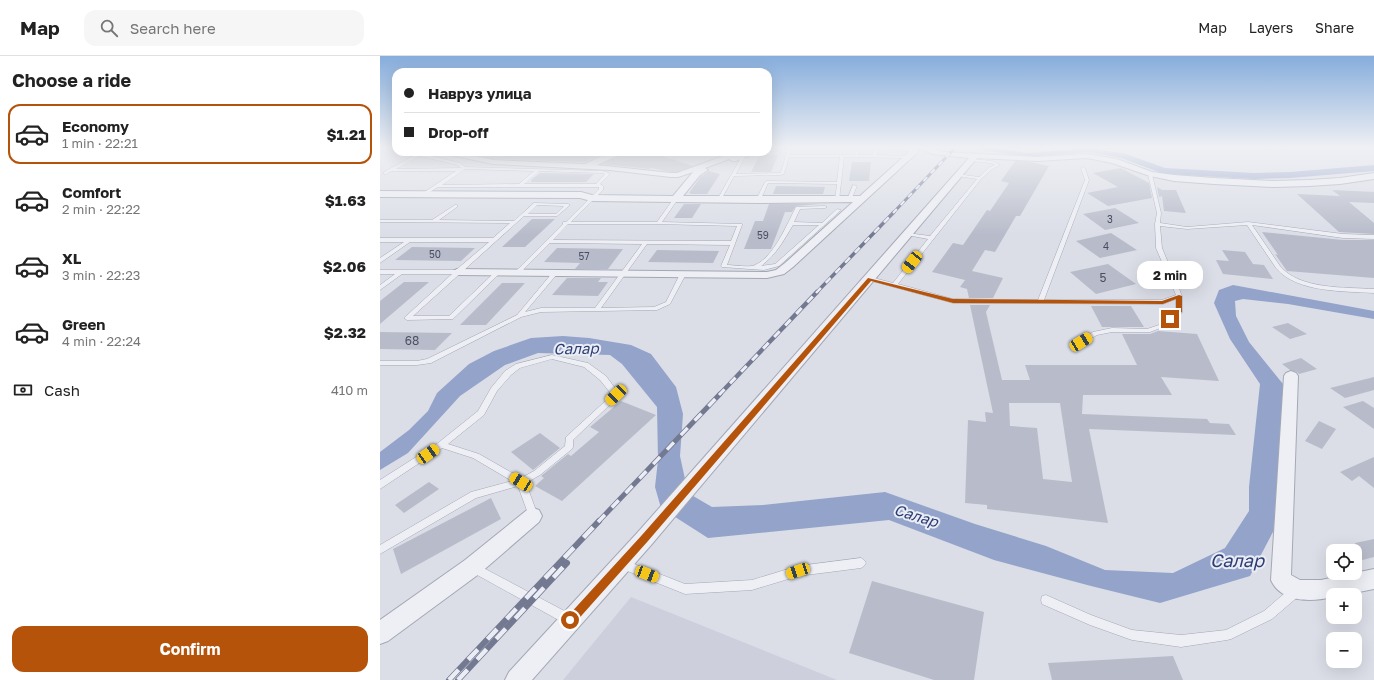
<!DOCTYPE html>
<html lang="en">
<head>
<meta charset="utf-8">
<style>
  :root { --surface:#fff; --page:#f6f6f6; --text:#222; --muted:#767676; --line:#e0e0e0; --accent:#b45309 }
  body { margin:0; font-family:"Golos Text",sans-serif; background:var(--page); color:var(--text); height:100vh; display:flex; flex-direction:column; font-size:15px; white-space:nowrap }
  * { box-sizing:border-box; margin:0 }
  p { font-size:13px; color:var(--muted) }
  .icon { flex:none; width:22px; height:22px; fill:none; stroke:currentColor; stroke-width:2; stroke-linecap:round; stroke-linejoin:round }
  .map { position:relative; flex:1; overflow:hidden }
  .drawer { display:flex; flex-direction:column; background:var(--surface); width:380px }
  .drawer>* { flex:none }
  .guide { position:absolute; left:12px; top:12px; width:380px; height:88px; border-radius:12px; box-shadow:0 4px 16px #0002; display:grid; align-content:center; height:88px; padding:0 12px; background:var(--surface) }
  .controls { position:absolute; left:946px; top:488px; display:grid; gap:8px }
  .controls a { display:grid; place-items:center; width:36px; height:36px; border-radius:8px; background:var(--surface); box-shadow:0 4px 16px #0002; font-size:20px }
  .end { position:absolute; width:18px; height:18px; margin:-9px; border:5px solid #b45309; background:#fff; box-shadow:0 0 0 2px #fff }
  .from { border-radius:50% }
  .bubble { position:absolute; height:28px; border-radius:12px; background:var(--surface); box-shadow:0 4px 16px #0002; font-size:13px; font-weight:700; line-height:28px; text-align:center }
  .car { position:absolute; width:12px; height:24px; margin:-12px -6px; border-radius:5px; box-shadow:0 0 3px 1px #0007; background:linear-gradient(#f5c518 24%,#345 0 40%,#f5c518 0 76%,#345 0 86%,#f5c518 0) }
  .guide b { display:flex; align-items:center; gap:14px; height:38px; font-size:15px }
  .guide b+b { border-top:1px solid var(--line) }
  .guide i { width:10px; height:10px; background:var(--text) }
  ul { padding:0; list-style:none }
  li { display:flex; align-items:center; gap:12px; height:60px; margin:0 8px 6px; padding:0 4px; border:2px solid transparent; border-radius:12px }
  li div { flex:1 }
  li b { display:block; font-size:15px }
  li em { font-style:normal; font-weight:700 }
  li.active { border-color:var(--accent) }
  li>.icon { width:36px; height:36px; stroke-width:1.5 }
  h2 { padding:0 12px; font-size:18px; line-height:48px }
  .pay { display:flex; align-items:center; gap:10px; height:44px; padding:0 12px; font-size:15px }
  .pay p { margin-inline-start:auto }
  .cta { display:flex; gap:8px; margin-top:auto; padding:8px 12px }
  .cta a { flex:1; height:46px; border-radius:12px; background:var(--accent); color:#fff; font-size:16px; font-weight:700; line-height:46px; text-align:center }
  header { display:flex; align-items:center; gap:24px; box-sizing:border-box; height:56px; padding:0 20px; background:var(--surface); border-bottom:1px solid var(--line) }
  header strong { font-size:19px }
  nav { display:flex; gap:22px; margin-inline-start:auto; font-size:14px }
  .search { width:280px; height:36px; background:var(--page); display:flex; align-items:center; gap:10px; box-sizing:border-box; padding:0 14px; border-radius:12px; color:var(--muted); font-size:15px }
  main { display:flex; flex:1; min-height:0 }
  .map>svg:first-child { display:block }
</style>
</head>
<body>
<header>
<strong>Map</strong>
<div class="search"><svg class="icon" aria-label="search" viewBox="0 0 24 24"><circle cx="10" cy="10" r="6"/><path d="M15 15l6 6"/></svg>Search here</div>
<nav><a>Map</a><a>Layers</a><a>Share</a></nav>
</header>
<main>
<section class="drawer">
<h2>Choose a ride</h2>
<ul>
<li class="active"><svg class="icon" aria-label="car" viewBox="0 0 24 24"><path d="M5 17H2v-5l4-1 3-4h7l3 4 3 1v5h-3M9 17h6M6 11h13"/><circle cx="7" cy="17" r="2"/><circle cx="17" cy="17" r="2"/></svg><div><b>Economy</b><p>1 min · 22:21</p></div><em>$1.21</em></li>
<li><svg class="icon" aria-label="car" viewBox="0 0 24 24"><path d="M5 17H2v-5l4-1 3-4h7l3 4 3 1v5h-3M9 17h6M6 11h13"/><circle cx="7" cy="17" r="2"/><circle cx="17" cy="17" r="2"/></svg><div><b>Comfort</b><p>2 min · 22:22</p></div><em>$1.63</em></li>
<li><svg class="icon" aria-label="car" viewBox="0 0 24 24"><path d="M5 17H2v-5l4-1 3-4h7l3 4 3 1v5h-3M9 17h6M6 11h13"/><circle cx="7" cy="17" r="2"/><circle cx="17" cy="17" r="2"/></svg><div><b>XL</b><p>3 min · 22:23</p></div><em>$2.06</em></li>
<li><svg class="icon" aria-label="car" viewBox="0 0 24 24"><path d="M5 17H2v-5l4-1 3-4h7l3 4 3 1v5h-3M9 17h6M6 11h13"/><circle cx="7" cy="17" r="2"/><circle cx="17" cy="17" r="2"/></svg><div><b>Green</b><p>4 min · 22:24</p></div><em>$2.32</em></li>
</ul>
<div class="pay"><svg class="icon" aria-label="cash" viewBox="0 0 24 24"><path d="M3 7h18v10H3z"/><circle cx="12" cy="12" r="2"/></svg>Cash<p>410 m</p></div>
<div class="cta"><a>Confirm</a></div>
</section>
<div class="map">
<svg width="994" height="624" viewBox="0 0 994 624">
  <rect width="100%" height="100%" fill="#dbdee7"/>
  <!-- built -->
  <path fill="#cdd0dc" d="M251,541L457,624H183Z"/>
  <!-- water -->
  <path fill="#93a3ca" d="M853,229L994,255V263L908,248L863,243L855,245L856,260L869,286L903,328L909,353L896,470L870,520L780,547L711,530L614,504L509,464L328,482L281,452L275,431L278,404L277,351L242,308L230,299L158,297L125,309L80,340L28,397L0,414V396L29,374L48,355L57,337L89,308L114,295L151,282L183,280L209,282L251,289L271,298L296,331L303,358L300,400L308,437L332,451L383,449L505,436L595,468L666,490L725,514L793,517L845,492L869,455V431L880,328L850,283L834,247L839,234Z"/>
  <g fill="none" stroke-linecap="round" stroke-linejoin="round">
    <!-- canal -->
    <path fill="#93a3ca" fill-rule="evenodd" d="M598,92H616L647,97L711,92L746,98L785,112L874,117L910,116L994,109V115L910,122L874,123L784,118L741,102L710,96L647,101L602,94Z"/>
  </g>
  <!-- building -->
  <path fill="#b8bcca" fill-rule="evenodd" d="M91,96H227L205,106L113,103L91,98Z
    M240,96H270L313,110L297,116H291L271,112L269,113L223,108L238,101Z
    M380,99H398L391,116H371Z
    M635,105L650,106L669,110L640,160H636L615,196L605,194L592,215L623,222L613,242H589L587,233L580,231L585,224L552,216L573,187L583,189L607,154L610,155L629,127L621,125Z
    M472,106H491L489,125H469Z
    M741,112L769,127L772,142L728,150L707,137L738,131L713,117Z
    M329,115L340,118L327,138H310L311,137H309L321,120Z
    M160,117L214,118L206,126H151L152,123Z
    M396,130L445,131L443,138H393Z
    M777,131L782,134H796L806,157L784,155L782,140L779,141Z
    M952,134L994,136V147L969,146L994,167V178L959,176L917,138L960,140Z
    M304,148H321L312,162H294Z
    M389,148H440L416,150L412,156H405L391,193H364L375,165H383Z
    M735,152L759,167L725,174L703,158Z
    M152,163H175L145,191H122Z
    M882,176L963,184H994V222L907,215L895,198L898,199Z
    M731,177L757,194L720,202L696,185Z
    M32,191L95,192L81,205L15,204Z
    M177,192L243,193L228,213H195L200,207L164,206Z
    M277,194L339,195L333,207L268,206Z
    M842,194L865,196L873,208L884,209L893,223L843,218L836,204L849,205Z
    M728,208L756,228L716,238L690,216Z
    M187,222H221L218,226H228L218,240L172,239Z
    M24,226H49L0,268V245Z
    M122,227H145L106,269H80Z
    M590,249H610L606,256L622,324H650L645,309H757L742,278H770L778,275L817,278L839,325L781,321L792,339H703L702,358L827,363L830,367L849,368L856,379L709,373L728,467L607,453V449L585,447L588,364L606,366L605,356L613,357ZM629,347H680L692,426L663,423L657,372L630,370Z
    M711,250H751L764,271H722Z
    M908,267L927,278L910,283L892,271Z
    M0,276L72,277L55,294L0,293Z
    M921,302L937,313L919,318L917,316L910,314L902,308Z
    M994,321V334L965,342L950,332Z
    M241,345L276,359L182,445L155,430L164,422L161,420L188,398L191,400L219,376L210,371Z
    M983,345L994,352V373L963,351Z
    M939,365L956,373L942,393L925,385Z
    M160,377L180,392L153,414L131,396Z
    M994,401V432L979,420L972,425L960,416Z
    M49,426L59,433L24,457L15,449Z
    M111,442L121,463L21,518L13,493Z
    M994,483V501L975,506V487Z
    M492,525L604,556L594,624H554L469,597Z
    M793,600L803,624H672L668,607Z"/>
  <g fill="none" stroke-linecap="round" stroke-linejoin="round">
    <!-- service casing -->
    <g stroke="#a4a8b4" stroke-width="1">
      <path id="service" d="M10,92L16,93V95L11,94L0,99V97Z
        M408,92H412L410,99H474L478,92H482L477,99H492L496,92H500L496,99L528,100L530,101L528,102L464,101L459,144L457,145L455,144L457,128L388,127L380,145L376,144L385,126L387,125L457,126L460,101H409L404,118L400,119L354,120L341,144L337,145V144L363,98L366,99L356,118L400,117L401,116L407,96L388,95V93L408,94Z
        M848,92H908L906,93H850Z
        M26,96L39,97L80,107L85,111L222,115L229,117V119L220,128L223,130V134L191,166H277L294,142H298V143L282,166L362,168V169L347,209C354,209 370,212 375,209C394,201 407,168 416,151L445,150L447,151L445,152L420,153L414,166L442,167L457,153L461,154L399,210L384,214L342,211L341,210L350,189L267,188L221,252L274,251L286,246L300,218L301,217H305L306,218L290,248L277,254L161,256L141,261L51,307L37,309H0V305H37L47,303L137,259L173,216L175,215L178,217L145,256L161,252H215L262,188L170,187L140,217H136V215L183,168V166H186L219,133V131H58L45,139L43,138V137L76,115H11L6,118H4V116L35,99ZM39,100L78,109L81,112L16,113ZM85,113L154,115L139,128L62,129ZM159,115L222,117L225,118L216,128H144ZM188,168H278L357,170L351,185L173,184ZM413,169H439L395,208L381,210C396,199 404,184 413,169Z
        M590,103L612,105L620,109L612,113L601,123L518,228L573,243L658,244L705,124L701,112L703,111L705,112L709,124L664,244H782L796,239L776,192L775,168L777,157L768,118L770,117L772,118L781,157L780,167L807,171L868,166L963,178L994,179V183L963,182L872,169L900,210C920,234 965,231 994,233V237C964,235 917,237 896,212L867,169L807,173L780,170L782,192L802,240V257L783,271L770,276H732L717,279L701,288L698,286L699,285L713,276L732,272L767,273L779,269L796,256V243L783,248L573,247L488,224L487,223L490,221L513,227L548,183L527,179V177L550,180L597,123L578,120L576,119L577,118L599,121L610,111L615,109L611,107L591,105H590Z
        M473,129L477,130L471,144L467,145V144Z
        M154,147L188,148L190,149L177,160H144L33,260H69L116,215H120V217L73,263L27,264L24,262L72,218H22L0,234V229L15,218H0V214H76L109,186H30L0,207V202L24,186H0V182H113L130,167L0,166V164H52L75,149H77V151L59,164L134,165ZM157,149L184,150L176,158H148Z
        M172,299L208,307L226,320L240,339L193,384V391L192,393L160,419L146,427L158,460L156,463L153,464L150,463L138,430L96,442L0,498V489L91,436L132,425L93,402L62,392L0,433V424L58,387L98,355L111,332L125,315L136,308ZM172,303L204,311L220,324L232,339L186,381L185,390L154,415L141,422L99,398L68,388L104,359L117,335L131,319L140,312Z
        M481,502L484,504L486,507L484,510L481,512L418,520L372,534L305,538L240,512L239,509L240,506L244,504L305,528L372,524L418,510Z
        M94,507L192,559L193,563L192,567L188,568L184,567L90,515L89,512L90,509Z
        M916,530L920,531L921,535L920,539L892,563L851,583L847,584L801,591L752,584L710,569L662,548L661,544L662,540L666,539L711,559L752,574L801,579L846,574L884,555L912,531Z"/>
    </g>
    <!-- minor casing -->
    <g stroke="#a4a8b4" stroke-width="2">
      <path id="minor" d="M511,92H535L539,95L413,211L404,218L387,222L77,219L71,216L77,213L387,216L396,214L405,207L473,146L378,147L211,145L200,142L0,141V135L201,136L212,139L293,140L313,116L298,121H291L230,114L113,108L66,98L62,96H76L113,104L205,108L231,96H239L237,100L217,109L291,117H297L354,96H377L356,105H353L349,103L325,112L328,114L320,119L303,140H480L530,95L515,94Z
        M540,92H549L564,96L657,101L707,98L737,103L772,116L794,119L834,122L894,125L929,124L960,122L994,117V123L960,128L929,130L894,131L834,128L794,125L770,120L732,107L707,102L657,105L597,102L272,488L152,624H125L129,616L258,476L589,102L552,98Z
        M911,315L916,317L918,320L911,519L920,524H941L994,513V533L964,539H953V541C932,546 901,547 891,524L904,320L906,317Z
        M153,452L159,454L162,460L159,466L99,518L8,585L0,588V564L85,504L147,454Z"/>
    </g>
    <!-- service -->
    <use href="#service" fill="#eeeff5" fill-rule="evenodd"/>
    <!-- minor -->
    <use href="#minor" fill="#eeeff5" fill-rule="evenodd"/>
    <!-- rail-far4 casing -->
    <g stroke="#747992" stroke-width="3">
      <path id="rail-far4" d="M513,157L575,92"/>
    </g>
    <!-- rail-far3 casing -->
    <g stroke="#747992" stroke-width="3.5">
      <path id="rail-far3" d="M436,237L514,156"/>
    </g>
    <!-- rail-far2 casing -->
    <g stroke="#747992" stroke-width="4.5">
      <path id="rail-far2" d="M339,339L437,236"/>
    </g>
    <!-- rail-far1 casing -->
    <g stroke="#747992" stroke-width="5">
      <path id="rail-far1" d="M218,466L340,338"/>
    </g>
    <!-- rail casing -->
    <g stroke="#747992" stroke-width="6">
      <path id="rail" d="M69,624L219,465
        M78,624L187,507"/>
    </g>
    <!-- rail-far4 -->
    <use href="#rail-far4" stroke="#ebedf5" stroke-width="2" stroke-dasharray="5.5" stroke-linecap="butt"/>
    <!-- rail-far3 -->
    <use href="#rail-far3" stroke="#ebedf5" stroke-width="2.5" stroke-dasharray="7" stroke-linecap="butt"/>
    <!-- rail-far2 -->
    <use href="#rail-far2" stroke="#ebedf5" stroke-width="3" stroke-dasharray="8" stroke-linecap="butt"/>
    <!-- rail-far1 -->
    <use href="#rail-far1" stroke="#ebedf5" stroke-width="3.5" stroke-dasharray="10" stroke-linecap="butt"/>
    <!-- rail -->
    <use href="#rail" stroke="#ebedf5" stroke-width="4.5" stroke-dasharray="14" stroke-linecap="butt"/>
  </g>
  <!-- sky -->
  <linearGradient id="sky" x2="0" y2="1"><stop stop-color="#86addc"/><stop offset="0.51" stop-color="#eff0f4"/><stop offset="1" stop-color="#eff0f4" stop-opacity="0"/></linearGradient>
  <rect width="994" height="179" fill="url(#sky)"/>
  <!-- route -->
  <path fill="#b45309" d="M488,222L573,243L782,245L799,239L802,240V256L792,264L787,263L796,256V243L783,248L573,247L491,225L268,485L194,568L190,569L187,568L186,564L187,561L262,479Z"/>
  <g text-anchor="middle" stroke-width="4" stroke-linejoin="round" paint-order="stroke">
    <!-- far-number labels -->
    <g font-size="10" fill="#494e61">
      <text x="730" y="167">3</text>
      <text x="383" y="183">59</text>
      <text x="726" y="194">4</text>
      <text x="55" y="202">50</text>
      <text x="204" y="204">57</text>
    </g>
    <!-- number labels -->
    <g font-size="12" fill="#494e61">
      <text x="723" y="226">5</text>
      <text x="32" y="289">68</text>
    </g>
    <!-- water labels -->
    <g font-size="15" font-style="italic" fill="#2c3e74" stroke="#ebedf5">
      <text transform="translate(196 293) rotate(-1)" y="5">Салар</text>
      <text transform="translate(536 460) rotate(17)" y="5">Салар</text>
    </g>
    <!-- near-water labels -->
    <g font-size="18" font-style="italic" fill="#2c3e74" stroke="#ebedf5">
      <text x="857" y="511">Салар</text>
    </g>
  </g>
</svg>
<div class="controls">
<a><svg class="icon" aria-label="locate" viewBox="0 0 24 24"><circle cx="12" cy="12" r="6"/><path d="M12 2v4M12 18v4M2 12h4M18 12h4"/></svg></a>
<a>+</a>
<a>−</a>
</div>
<i class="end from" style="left:190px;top:564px"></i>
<i class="end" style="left:790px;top:263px"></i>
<div class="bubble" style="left:757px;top:205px;width:66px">2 min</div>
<i class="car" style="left:532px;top:206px;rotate:218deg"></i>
<i class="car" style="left:701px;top:286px;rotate:59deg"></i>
<i class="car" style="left:236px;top:339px;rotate:226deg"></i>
<i class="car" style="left:48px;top:398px;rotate:56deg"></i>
<i class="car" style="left:141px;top:426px;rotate:301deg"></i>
<i class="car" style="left:418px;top:515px;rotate:252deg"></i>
<i class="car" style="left:267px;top:518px;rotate:111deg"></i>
<div class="guide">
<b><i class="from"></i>Навруз улица</b>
<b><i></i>Drop-off</b>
</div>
</div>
</main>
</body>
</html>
